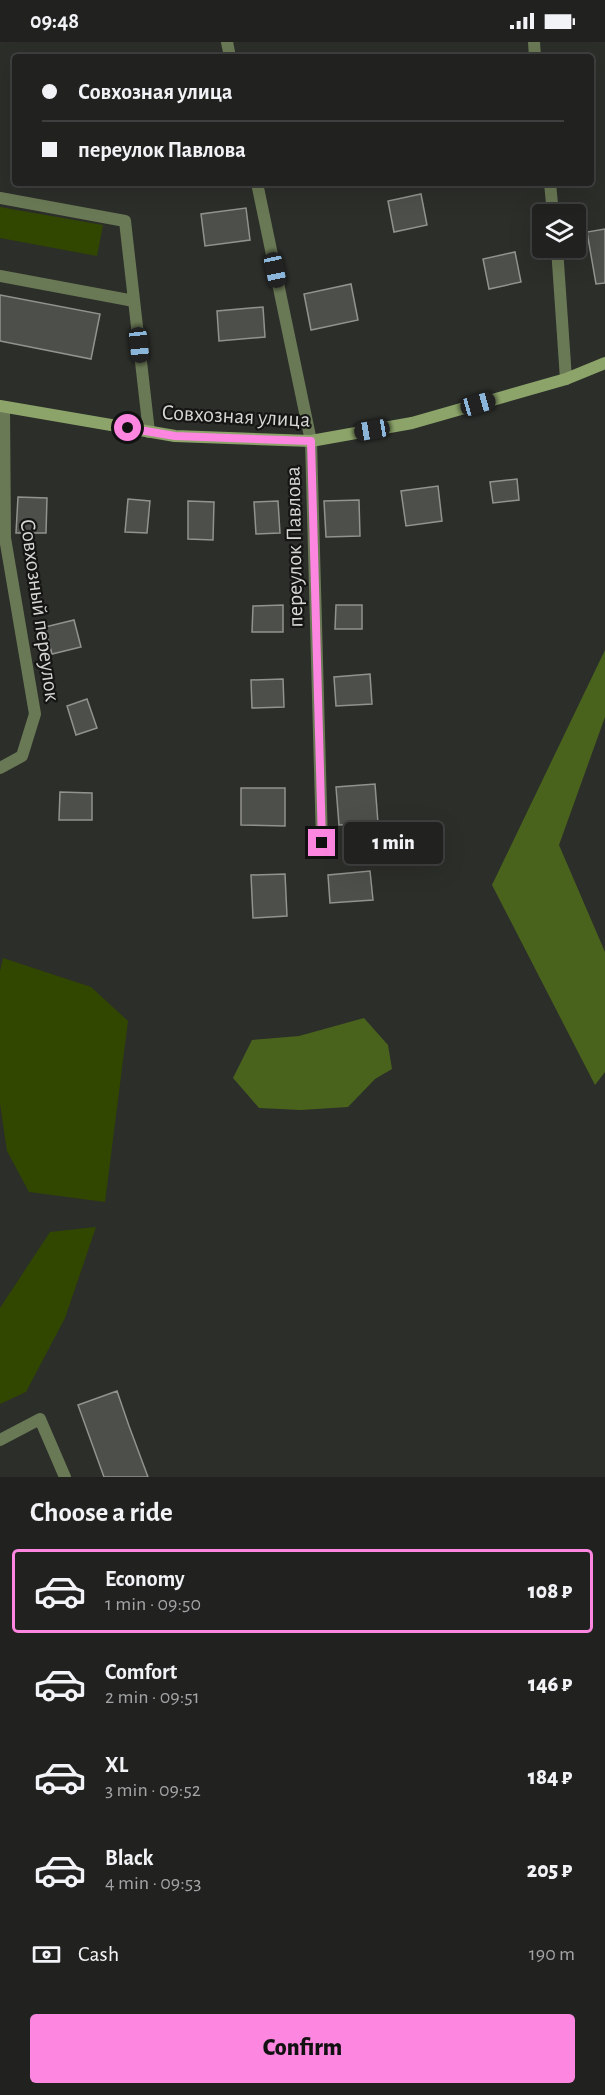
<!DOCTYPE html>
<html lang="en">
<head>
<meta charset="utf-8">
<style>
  :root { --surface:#212220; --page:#2d2f2d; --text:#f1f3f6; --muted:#a2a4a5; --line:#3e3f3e; --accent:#fd86e1 }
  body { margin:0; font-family:"Alegreya Sans",sans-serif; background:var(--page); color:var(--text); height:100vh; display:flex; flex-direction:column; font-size:22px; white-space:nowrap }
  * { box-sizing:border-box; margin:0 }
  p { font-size:20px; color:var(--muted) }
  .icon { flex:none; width:33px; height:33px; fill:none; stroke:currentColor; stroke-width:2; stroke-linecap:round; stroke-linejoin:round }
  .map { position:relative; height:1435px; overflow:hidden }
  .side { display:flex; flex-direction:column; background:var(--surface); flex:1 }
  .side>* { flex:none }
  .hud { position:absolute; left:12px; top:12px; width:582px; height:132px; border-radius:6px; box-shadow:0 6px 24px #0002,0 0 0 2px var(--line); display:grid; align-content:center; height:132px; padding:0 30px; background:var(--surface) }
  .buttons { position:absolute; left:532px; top:162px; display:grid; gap:12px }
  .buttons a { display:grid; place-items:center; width:54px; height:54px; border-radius:6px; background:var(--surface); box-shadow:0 6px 24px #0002,0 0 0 2px var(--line); font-size:30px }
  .end { position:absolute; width:27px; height:27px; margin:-14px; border:8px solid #fd86e1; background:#111; box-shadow:0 0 0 3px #111 }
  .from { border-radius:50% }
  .bubble { position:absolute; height:42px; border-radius:6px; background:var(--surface); box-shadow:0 6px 24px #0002,0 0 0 2px var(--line); font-size:20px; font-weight:800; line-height:42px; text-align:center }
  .car { position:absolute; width:18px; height:36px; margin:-18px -9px; border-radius:8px; box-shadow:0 0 4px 2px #0007; background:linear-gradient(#222 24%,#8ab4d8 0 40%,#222 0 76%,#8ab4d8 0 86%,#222 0) }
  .hud b { display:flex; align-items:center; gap:21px; height:57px; font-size:22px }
  .hud b+b { border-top:2px solid var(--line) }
  .hud i { width:15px; height:15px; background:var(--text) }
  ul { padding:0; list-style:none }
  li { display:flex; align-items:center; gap:18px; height:84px; margin:0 12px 9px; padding:0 18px; border:3px solid transparent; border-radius:6px }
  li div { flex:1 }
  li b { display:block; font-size:22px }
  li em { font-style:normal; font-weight:800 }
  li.selected { border-color:var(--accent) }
  li>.icon { width:54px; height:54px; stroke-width:1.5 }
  h2 { padding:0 30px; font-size:27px; line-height:72px }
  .pay { display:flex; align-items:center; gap:15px; height:66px; padding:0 30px; font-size:22px }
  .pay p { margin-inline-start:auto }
  .primary-button { display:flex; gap:12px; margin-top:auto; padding:12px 30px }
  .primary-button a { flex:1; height:69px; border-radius:6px; background:var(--accent); color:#111; font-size:24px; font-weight:800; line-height:69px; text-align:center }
  .status { display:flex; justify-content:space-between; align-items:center; height:42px; padding:0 30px; background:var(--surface); direction:ltr }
  .status svg { height:16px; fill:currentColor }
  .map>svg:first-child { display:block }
</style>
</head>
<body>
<div class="status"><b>09:48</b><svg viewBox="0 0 49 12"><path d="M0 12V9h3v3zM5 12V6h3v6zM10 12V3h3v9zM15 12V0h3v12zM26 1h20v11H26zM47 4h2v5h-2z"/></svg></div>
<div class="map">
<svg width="605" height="1435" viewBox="0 0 605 1435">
  <rect width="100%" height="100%" fill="#2c2e2a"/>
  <!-- green -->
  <path fill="#314700" d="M0,165L103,183L97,214L0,196Z
    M3,916L91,945L128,979L105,1160L29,1150L7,1109L0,1062V929Z
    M96,1185L65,1276L26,1350L0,1362V1266L50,1190Z"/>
  <!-- water -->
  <path fill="#49621c" d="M605,608V675L559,803L605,910V1030L595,1043L492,843Z
    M364,976L388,1003L392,1027L375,1037L348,1065L301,1068L259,1066L233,1036L252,998L299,994Z"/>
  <!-- building -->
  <path fill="#4d4f4b" stroke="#91938e" stroke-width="1.5" d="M421,152L427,183L394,190L388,159Z
    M246,166L250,198L205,204L201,172Z
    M605,187V241L596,242L587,190Z
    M515,210L521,240L489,247L483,217Z
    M351,242L358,278L311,288L304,252Z
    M0,253L100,272L91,317L0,299Z
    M263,265L265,295L219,299L217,269Z
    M517,437L519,458L493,461L490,440Z
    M438,444L442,479L406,484L401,449Z
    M18,455L47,456L46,491H16Z
    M128,457L150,459L147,491L125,490Z
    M359,458L360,494L326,495L324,459Z
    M188,459L214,460L213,498L188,497Z
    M278,459L280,491L256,492L254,460Z
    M283,563V590H252L253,564Z
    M336,563H362V587H335Z
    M74,578L81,605L52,612L45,585Z
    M370,632L372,662L336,664L334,635Z
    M283,637L284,665L252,666L251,638Z
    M87,657L97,686L76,693L67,664Z
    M375,742L378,781L339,783L336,745Z
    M241,746H285V784L241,783Z
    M60,750L92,751V778H59Z
    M370,829L373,858L330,861L328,833Z
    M285,832L287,874L253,876L251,833Z
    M117,1349L129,1384L148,1435H104L78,1363Z"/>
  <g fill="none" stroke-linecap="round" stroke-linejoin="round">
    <!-- lane -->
    <path stroke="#6a7955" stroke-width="12" d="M0,156L125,179L149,390
      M0,234L134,259"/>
    <!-- street -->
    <path stroke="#6a7955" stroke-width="12" d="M227,0L230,15
      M534,0L535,15
      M257,141L311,399L322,801
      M550,141L553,172
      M557,206L566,337
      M0,726L22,714L35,672L5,496L4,365
      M0,1398L40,1377L65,1435"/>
    <!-- secondary -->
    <path stroke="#8ca46a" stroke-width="12" d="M0,364L175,394L311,399L412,381L566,337L605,321"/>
  </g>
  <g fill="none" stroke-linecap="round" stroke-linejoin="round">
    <!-- route -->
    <path stroke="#fd86e1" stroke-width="8" d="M128,386L175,394L311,399L322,801"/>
  </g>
  <g text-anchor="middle" stroke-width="4.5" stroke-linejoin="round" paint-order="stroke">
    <!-- street labels -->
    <g font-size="22" fill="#d6d7d4" stroke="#151614">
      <text transform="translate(236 373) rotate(3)" y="8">Совхозная улица</text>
      <text transform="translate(293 505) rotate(-91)" y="8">переулок Павлова</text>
      <text transform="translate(41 568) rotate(82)" y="8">Совхозный переулок</text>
    </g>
  </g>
</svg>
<div class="buttons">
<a><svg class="icon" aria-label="layers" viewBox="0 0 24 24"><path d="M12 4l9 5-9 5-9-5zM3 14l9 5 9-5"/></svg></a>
</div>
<i class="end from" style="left:128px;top:386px"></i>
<i class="end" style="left:322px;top:801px"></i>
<div class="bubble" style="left:344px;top:780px;width:99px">1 min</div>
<i class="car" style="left:275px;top:228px;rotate:168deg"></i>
<i class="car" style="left:139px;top:303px;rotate:174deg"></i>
<i class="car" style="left:478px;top:362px;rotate:74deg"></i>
<i class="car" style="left:372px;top:388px;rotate:260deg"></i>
<div class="hud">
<b><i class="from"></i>Совхозная улица</b>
<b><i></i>переулок Павлова</b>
</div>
</div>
<section class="side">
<h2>Choose a ride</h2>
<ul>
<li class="selected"><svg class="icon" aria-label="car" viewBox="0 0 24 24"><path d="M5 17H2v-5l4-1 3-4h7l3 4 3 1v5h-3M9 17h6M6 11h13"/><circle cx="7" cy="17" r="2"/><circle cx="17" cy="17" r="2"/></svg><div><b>Economy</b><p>1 min · 09:50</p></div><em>108 ₽</em></li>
<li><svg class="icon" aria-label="car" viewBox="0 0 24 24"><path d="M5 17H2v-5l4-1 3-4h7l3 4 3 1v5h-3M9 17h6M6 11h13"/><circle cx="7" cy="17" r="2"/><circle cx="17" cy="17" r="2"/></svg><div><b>Comfort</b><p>2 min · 09:51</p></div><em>146 ₽</em></li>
<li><svg class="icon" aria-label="car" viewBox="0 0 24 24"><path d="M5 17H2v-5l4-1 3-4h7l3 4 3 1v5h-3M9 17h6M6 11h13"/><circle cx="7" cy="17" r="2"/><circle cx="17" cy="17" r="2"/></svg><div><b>XL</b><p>3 min · 09:52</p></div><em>184 ₽</em></li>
<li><svg class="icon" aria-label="car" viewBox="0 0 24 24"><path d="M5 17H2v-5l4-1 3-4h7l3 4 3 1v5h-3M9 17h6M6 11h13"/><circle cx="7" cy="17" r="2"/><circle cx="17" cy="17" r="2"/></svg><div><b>Black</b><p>4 min · 09:53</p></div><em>205 ₽</em></li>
</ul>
<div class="pay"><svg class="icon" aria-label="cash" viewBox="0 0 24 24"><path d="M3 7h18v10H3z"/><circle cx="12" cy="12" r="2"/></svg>Cash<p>190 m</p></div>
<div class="primary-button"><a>Confirm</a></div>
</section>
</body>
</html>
